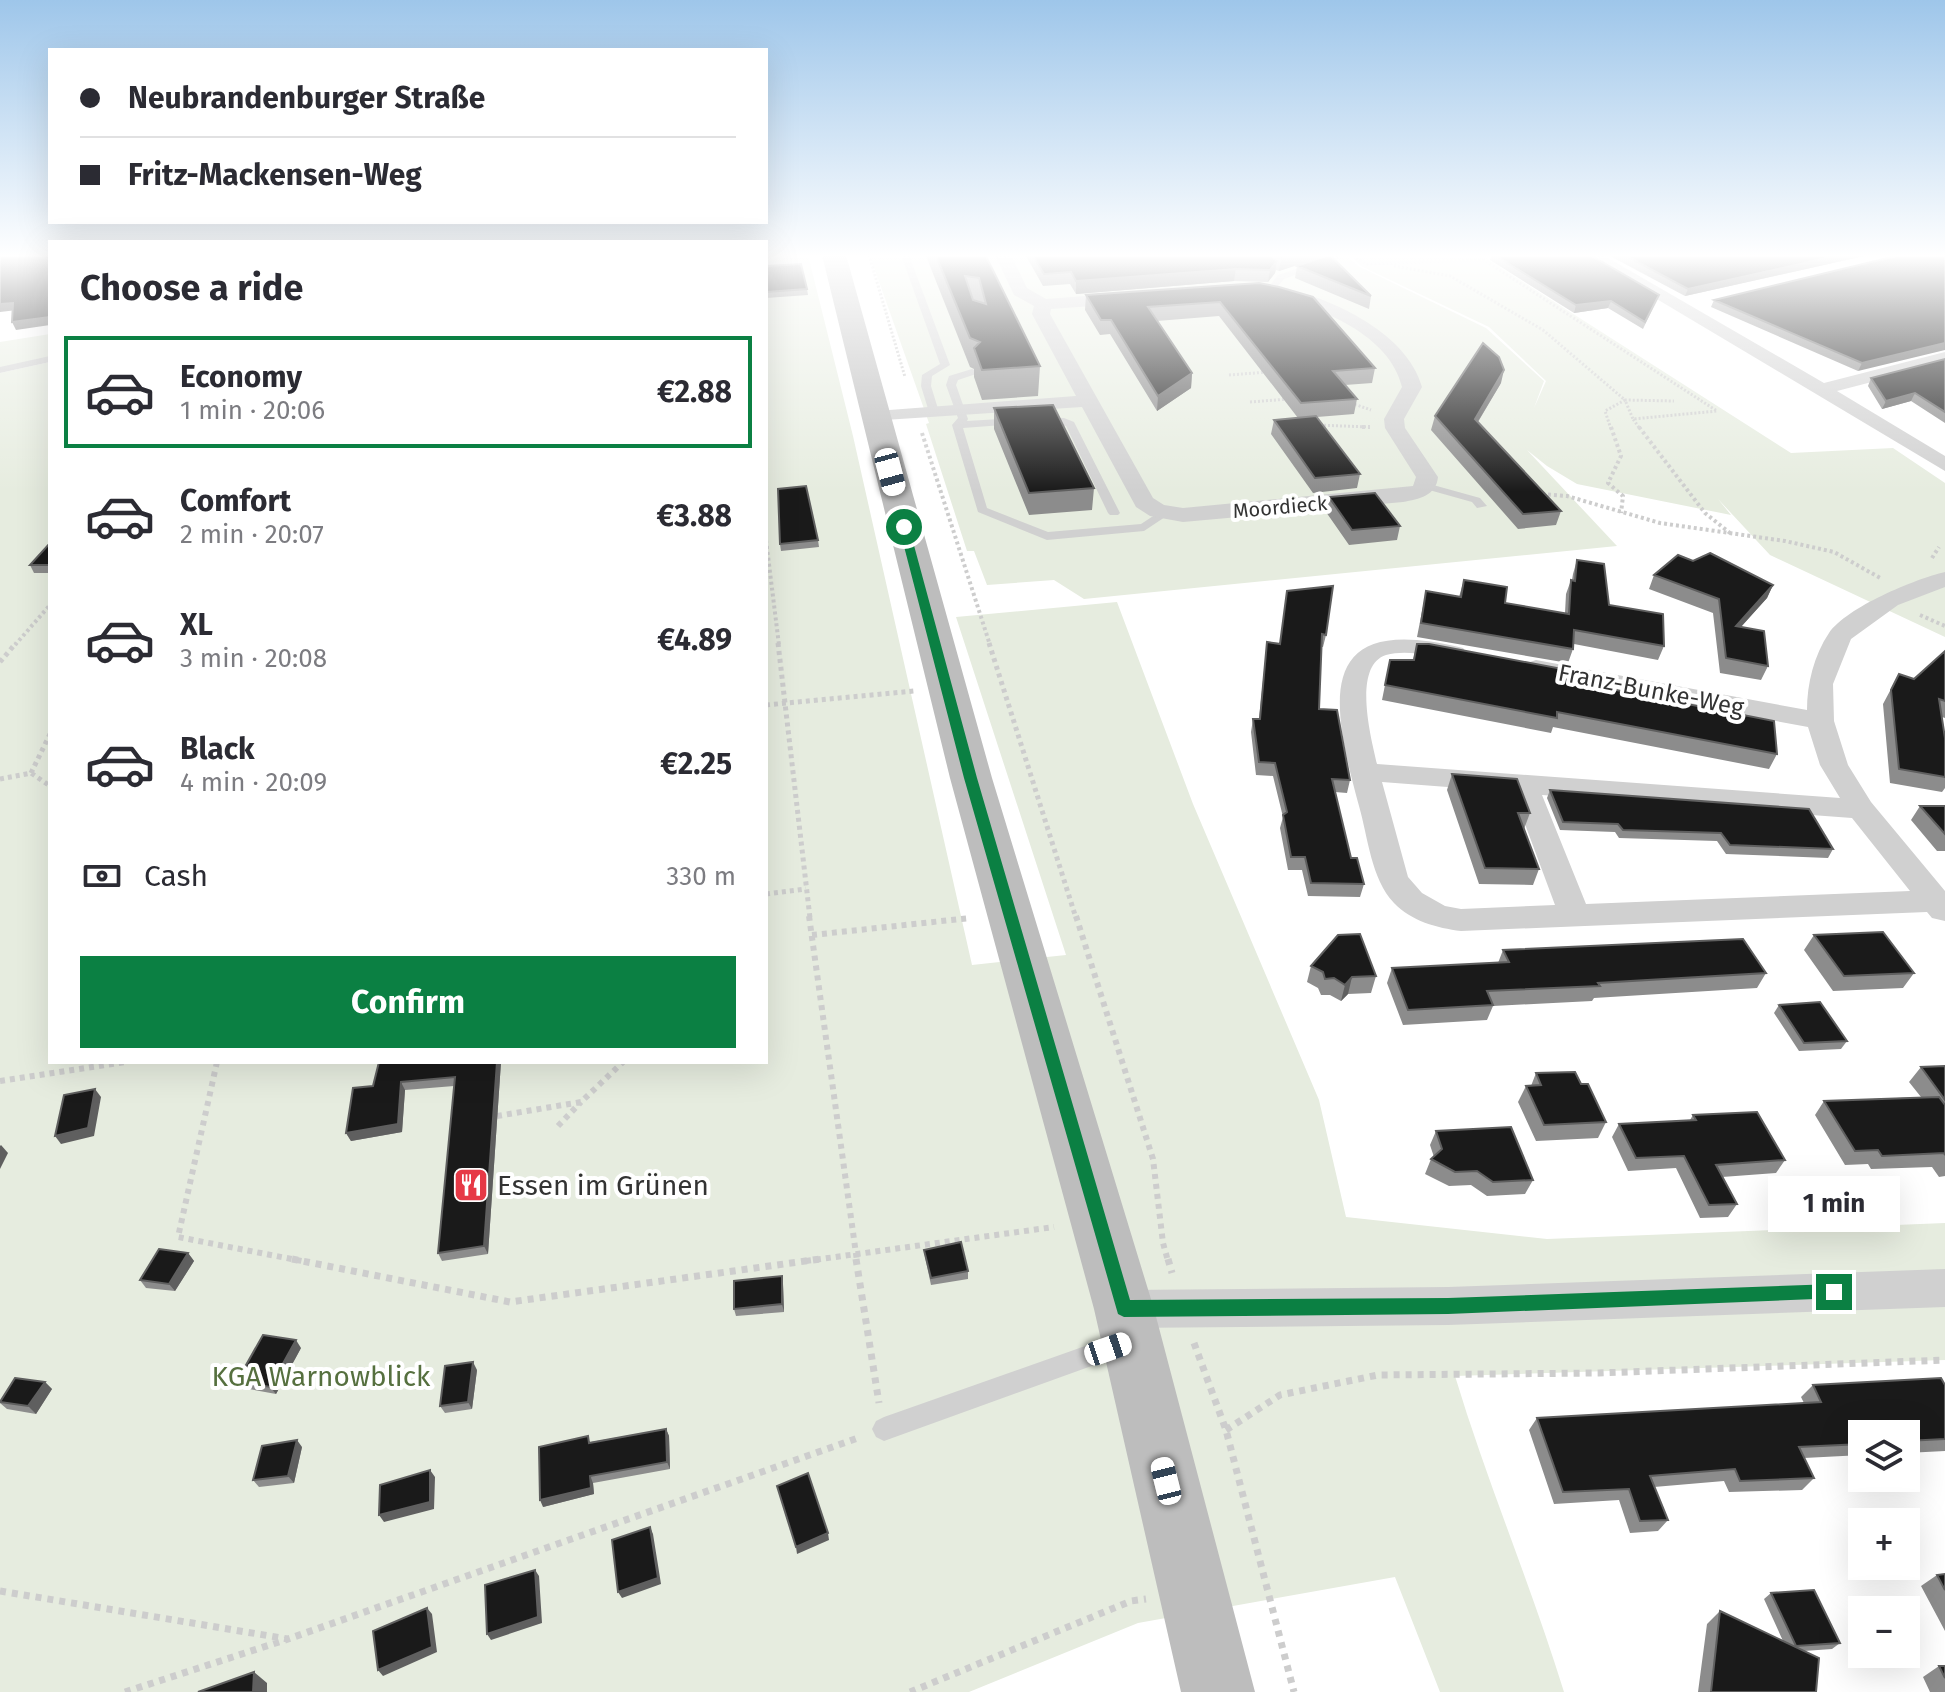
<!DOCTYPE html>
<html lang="en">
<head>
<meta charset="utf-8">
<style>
  :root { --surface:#fff; --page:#f7f7f7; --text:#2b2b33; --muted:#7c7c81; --line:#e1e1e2; --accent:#0b8043 }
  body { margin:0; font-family:"Fira Sans",sans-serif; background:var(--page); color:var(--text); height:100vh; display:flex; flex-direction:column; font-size:30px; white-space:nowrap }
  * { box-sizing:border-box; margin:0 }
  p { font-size:26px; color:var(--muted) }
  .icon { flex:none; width:44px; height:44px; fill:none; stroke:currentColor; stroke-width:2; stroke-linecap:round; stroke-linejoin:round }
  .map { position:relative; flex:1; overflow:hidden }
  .drawer { position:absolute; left:48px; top:240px; width:720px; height:824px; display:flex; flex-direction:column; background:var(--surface); border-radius:0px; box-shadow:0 8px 32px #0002 }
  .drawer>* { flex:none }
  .banner { position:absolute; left:48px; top:48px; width:720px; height:176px; border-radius:0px; box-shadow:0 8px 32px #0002; display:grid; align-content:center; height:176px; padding:0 32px; background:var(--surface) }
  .fabs { position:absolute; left:1848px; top:1420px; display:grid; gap:16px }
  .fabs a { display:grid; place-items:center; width:72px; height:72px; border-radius:0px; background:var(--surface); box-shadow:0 8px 32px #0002; font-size:40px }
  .end { position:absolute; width:36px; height:36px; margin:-18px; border:10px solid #0b8043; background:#fff; box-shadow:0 0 0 4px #fff }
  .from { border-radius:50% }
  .bubble { position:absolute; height:56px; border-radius:0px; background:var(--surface); box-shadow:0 8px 32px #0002; font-size:26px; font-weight:700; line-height:56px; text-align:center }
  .car { position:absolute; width:24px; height:48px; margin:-24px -12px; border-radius:10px; box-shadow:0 0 6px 2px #0007; background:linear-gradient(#fff 24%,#345 0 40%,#fff 0 76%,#345 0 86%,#fff 0) }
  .banner b { display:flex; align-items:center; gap:28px; height:76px; font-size:30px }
  .banner b+b { border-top:2px solid var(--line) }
  .banner i { width:20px; height:20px; background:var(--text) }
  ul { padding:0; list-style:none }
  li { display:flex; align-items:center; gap:24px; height:112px; margin:0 16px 12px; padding:0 16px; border:4px solid transparent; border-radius:0px }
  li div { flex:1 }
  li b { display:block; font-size:30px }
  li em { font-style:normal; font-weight:700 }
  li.selected { border-color:var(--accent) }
  li>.icon { width:72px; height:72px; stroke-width:1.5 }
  h2 { padding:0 32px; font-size:36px; line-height:96px }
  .pay { display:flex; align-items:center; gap:20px; height:88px; padding:0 32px; font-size:30px }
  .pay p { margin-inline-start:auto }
  .primary-button { display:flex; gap:16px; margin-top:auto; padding:16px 32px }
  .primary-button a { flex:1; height:92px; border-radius:0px; background:var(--accent); color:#fff; font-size:32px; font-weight:700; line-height:92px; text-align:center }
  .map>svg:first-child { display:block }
</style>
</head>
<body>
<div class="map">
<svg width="1945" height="1692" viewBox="0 0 1945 1692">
  <rect width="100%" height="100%" fill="#fff"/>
  <!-- green -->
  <path fill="#e6ecdf" d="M766,255H808L853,436L972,965L1066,955L956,617L1117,602L1193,804L1319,1100L1346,1217L1547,1239L1945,1223V1360L1455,1376C1487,1482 1531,1585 1564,1692H1440L1395,1577L1138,1623L969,1692H0V373L50,362V1062H766Z
    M1346,255L1358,266L1486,328L1544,381L1534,408L1546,381L1489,327L1361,266L1349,255H1481L1791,453L1893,448L1945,483V637L1770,555L1718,499L1731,515L1577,484L1547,466L1527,450L1617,546L1084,599L1054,580L987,585L974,551H967L926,424L929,423L870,256Z
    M50,334V357L0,368V342Z"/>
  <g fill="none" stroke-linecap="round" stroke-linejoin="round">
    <!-- path-far4 -->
    <path stroke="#cdcdcd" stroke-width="3" stroke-dasharray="2 2" stroke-linecap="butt" d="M869,255L905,377
      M1356,258L1367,264L1484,260L1717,411L1633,419L1640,429
      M1394,266L1450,276L1543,330L1625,400L1674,401
      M1229,375L1268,372
      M1250,402L1289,399
      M1351,403L1371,410
      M1316,425L1370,427
      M1611,429L1605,411L1625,400L1633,419"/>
    <!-- path-far3 -->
    <path stroke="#cdcdcd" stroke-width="4" stroke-dasharray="3 3" stroke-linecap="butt" d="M1362,427H1370
      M1611,427L1621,456L1608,483L1623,496L1621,513
      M1639,427L1705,513L1730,533
      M922,433L990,645
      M1542,494L1567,496L1660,523L1785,541L1834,552L1882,579
      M766,540L779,645
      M1932,558L1939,547
      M1920,615L1945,626
      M15,645L50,605"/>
    <!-- path-far2 -->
    <path stroke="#cdcdcd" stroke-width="5" stroke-dasharray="4 4" stroke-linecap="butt" d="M778,643L810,918
      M989,643L1076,918
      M0,662L16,643
      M766,705L914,691
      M31,773L50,734
      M0,779L31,773L50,786
      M766,894L806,889"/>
    <!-- path-far1 -->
    <path stroke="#cdcdcd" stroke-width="6" stroke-dasharray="5 5" stroke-linecap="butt" d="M809,916L857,1261
      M1076,916L1153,1159L1163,1243L1168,1261
      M812,935L970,918
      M217,1062L178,1237L302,1261
      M0,1081L126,1062
      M497,1116L581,1102L623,1062
      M558,1126L581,1102
      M806,1261L1054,1227"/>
    <!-- path -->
    <path stroke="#cdcdcd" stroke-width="7" stroke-dasharray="6 6" stroke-linecap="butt" d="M292,1259L510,1302L820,1259
      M856,1259L879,1403
      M1168,1259L1172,1273
      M1194,1343L1226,1430L1294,1692
      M1226,1430L1280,1395L1378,1375L1599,1373L1945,1360
      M0,1591L288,1639L858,1438
      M125,1692L288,1639
      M910,1692L1131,1601L1146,1599"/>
    <!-- service -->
    <path fill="#d0d0d0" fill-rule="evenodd" d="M901,255H909L950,365L932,376L931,386L939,412L934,415L929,412L921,386L922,375L940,364Z
      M1334,256L1341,258L1284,279L1273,292L1266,290L1278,275Z
      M50,356V362L0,373V367Z
      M972,369L976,370V374L958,380L956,385L968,419L967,421L1016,418L1021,421L1016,424L963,428L987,508L1048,532L1141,524L1164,509L1170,513L1168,515L1144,531L1047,540L978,512L952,425L958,418L946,385L949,376Z
      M1039,417L1064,418L1074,422L1120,513L1118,515H1110L1108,513L1066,426L1035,422L1034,420Z
      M1426,483L1480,498L1487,506L1477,508L1472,502L1422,488V484Z
      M1122,1333L1130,1336L1133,1344L1130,1352L1122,1355L884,1441L876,1437L872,1429L876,1421L884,1417Z"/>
    <!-- minor -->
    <path fill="#d0d0d0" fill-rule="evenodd" d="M995,255H1011L1027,288L1046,299C1095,295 1144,292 1193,288C1214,287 1238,282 1260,284C1316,290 1406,328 1422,387L1404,419L1405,428L1438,477C1436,496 1419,499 1403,502L1183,522L1150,516L1136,507L1082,407L869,421L866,417L876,411L1076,396L1032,314L1034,306L1014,295ZM1257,294C1309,302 1389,331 1402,387L1384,419L1385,428L1416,477L1413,486L1183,508L1164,505L1153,498L1050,314L1051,309Z
      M1583,255H1603L1824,383L1945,352V363L1837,391L1945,456V471Z
      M1945,572V587L1898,605L1851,639L1833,684L1834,721L1848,765L1871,802L1945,891V921L1932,918L1927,912L1461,931C1437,928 1411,921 1394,903C1371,879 1368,837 1359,806C1330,700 1314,611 1463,648L1467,653L1463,658L1454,661C1434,656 1407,649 1386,655C1352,666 1371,738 1377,764L1840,798L1820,765L1808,727L1536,676L1527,673L1523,668L1527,663L1536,660L1807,710C1807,684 1814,655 1829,633C1847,607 1915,579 1945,572ZM1382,782L1513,792L1555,905L1461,909L1445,906L1422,893L1408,877ZM1542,795L1852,818L1910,891L1586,904Z
      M1945,1269V1307L1448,1325L1124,1328L1109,1323L1103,1309L1109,1295L1124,1290L1448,1287Z"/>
    <!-- secondary -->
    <path fill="#bdbdbd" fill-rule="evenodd" d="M822,255H846L992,778L1154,1309L1255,1692H1181L1094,1309L950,778Z"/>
  </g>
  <!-- wall -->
  <path fill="#8c8c8c" d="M926,256H986L1040,366L1038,396L982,400L974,377V369L970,367Z
    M1026,256H1319V258L1371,296L1369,309L1295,278L1297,266L1315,259L1279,271L1276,270L1275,273L1268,282L1234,281L1076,294L1070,284L1043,286Z
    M1491,256H1592L1659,295L1643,329L1608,308L1574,313L1490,260Z
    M1610,256H1864L1685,296Z
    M1945,256L1858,371L1711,307L1714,300Z
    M766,266L807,289L808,295L766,298Z
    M1259,283L1375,368L1372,383L1345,385L1357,399L1354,414L1317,417L1360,474L1357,488L1313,493L1271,434L1274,420L1298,418L1219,316L1157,321L1192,373L1191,388L1157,411L1110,334L1100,335L1085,310L1086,295Z
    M1945,359V423L1911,401L1882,409L1868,386L1871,378Z
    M1501,383L1478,422L1561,511L1556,525L1518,529L1431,430L1435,416Z
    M994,408L1094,488L1092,510L1029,515L994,429Z
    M1329,497L1400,526L1397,540L1349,545L1326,512Z
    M818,540L819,547L781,551L780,544Z
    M50,543V573H34L30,565Z
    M1577,560L1609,605L1664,646L1658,660L1574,644L1573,649L1568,663L1417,637L1426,591L1459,597L1464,580L1505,603L1565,613L1566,594L1571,580H1572L1573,574Z
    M1693,561L1773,585L1767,598L1741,627L1768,666L1761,680L1720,673L1713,613L1649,589L1654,575Z
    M1287,591L1326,635L1323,647H1321L1319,709L1350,780L1347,793L1335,792L1351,858L1364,884L1360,897L1308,896L1302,870H1288L1280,828L1283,817L1273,776L1256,775L1251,732L1253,719H1259L1267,642L1280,643Z
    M1417,644L1575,682L1777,754L1769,769L1553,727L1551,733L1382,700L1390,660H1413Z
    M1945,651V718L1942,717L1945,737V788L1942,792L1890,783L1883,704L1899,674L1914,679Z
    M1452,774L1530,813L1524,829L1539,869L1533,885L1479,884L1447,790Z
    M1550,790L1833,849L1828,858L1726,854L1717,841L1619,838L1615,832L1560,830L1547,798Z
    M1920,806H1945V851H1937L1911,820Z
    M1814,935L1914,973L1903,988L1833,991L1804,950Z
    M1503,950L1766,973L1757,988L1594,998L1592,1001L1493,1006L1487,1020L1403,1025L1387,983L1392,968L1498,963Z
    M1311,966L1376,976L1371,993L1348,994L1341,1001L1330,995H1321L1318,988L1307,982Z
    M1779,1005L1847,1041L1841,1049L1799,1051L1774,1013Z
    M379,1062H501L488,1254L442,1261L438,1253L454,1086L405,1090L402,1132L351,1141L346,1133L373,1086Z
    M1945,1066V1176L1939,1177L1932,1167L1871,1169L1868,1164L1845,1165L1815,1115L1824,1101L1921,1097L1909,1082L1921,1067Z
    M1536,1073L1581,1084L1606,1122L1598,1138L1536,1141L1518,1102L1526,1086H1531Z
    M1693,1115L1785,1160L1776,1173L1722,1177L1737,1204L1728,1217L1700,1218L1676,1168L1628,1171L1612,1137L1619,1124L1690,1120Z
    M1436,1131L1533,1180L1525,1194L1487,1196L1471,1185L1449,1186L1425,1174L1431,1159L1434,1157L1430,1145Z
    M924,1250L968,1271V1279L931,1285L925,1257Z
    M188,1253L194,1261L175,1291L146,1288L140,1280Z
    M783,1284L784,1312L736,1316L734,1309Z
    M301,1348L276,1394L243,1388L237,1381Z
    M477,1370L472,1409L445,1413L440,1406Z
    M45,1382L52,1389L36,1414L7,1409L0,1403V1401Z
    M1813,1385H1945V1451L1906,1453V1434H1862V1455L1804,1458L1814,1478L1802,1490L1729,1492L1724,1481L1654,1487L1668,1520L1658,1531L1630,1533L1619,1500L1554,1504L1529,1430L1537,1418L1804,1403L1801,1397Z
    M666,1429L669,1436L670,1469L593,1483L594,1494L543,1507L591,1442Z
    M302,1447L294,1483L259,1487L253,1480Z
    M1945,1574V1631L1921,1586L1937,1575Z
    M1771,1593L1840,1643L1832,1649L1804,1651L1816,1692H1698L1707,1624L1720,1611L1783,1641L1764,1599Z
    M1939,1666H1945V1692H1930L1923,1677Z"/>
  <!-- shaded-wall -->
  <path fill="#5f5f5f" d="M1293,256H1319V258L1279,271L1281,259Z
    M1836,256H1864L1685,296L1688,289Z
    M1277,261L1275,273L1268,282L1270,270Z
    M1236,269L1234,281L1076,294V281Z
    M1611,301L1608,308L1574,313L1576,305Z
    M13,303L17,310L0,312V304Z
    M50,317V325L16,330L12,322Z
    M1945,343V350L1858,371L1862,363Z
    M1504,370L1501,383L1471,433L1475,419Z
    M1192,373L1191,388L1157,411L1158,396Z
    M1915,393L1911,401L1882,409L1886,401Z
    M1773,585L1767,598L1729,640L1736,626Z
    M1352,977L1348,994L1341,1001L1345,985Z
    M497,1062H501L488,1254L484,1246Z
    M401,1082L405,1090L402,1132L351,1141L346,1133Z
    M95,1089L101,1097L94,1136L61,1144L55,1136Z
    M1,1145L8,1153L0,1169V1146Z
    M188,1253L194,1261L175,1291L169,1284Z
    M782,1276L783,1284L784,1312L782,1304Z
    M296,1340L301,1348L276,1394L270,1387Z
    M473,1362L477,1370L472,1409L468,1402Z
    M45,1382L52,1389L36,1414L28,1406Z
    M666,1429L669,1436L670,1469L667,1462Z
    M297,1440L302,1447L294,1483L288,1476Z
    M430,1470L435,1477L434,1509L384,1522L379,1515Z
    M590,1476L593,1483L594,1494L543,1507L540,1500Z
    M650,1527L653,1534L661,1584L622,1598L618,1592Z
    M828,1533L829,1540L797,1554L796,1547Z
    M535,1570L539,1576L542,1623L491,1640L487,1634Z
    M427,1608L432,1614L437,1652L383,1676L378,1670Z
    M254,1672L267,1683V1692H253Z"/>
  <!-- building -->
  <path fill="#1a1a1a" stroke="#5f5f5f" stroke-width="2" fill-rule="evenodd" d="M0,256H50V317L12,322L13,303L0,304Z
    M936,256H986L1040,366L982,370L974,348L980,342L970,338ZM965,276L979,278L986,304L973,300Z
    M1033,256H1272L1277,261L1270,270L1236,269L1076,281L1071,272L1044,274Z
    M1272,256H1293L1281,259Z
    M1325,256H1331L1371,296L1297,266Z
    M1496,256H1592L1659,295L1645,322L1611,301L1576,305Z
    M1626,256H1836L1688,289Z
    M1896,256H1945V343L1862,363L1714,300Z
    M801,264L807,289L766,292V266Z
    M1259,283L1279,287L1313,297L1375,368L1333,371L1357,399L1301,403L1220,302L1148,307L1192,373L1158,396L1111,320H1101L1086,295Z
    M1483,343L1499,357L1504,370L1475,419L1561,511L1523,514L1435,416Z
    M1945,359V412L1915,393L1886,401L1871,378Z
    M1053,405L1094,488L1029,493L994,408Z
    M1316,416L1360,474L1315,478L1274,420Z
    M806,486L818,540L780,544L778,489Z
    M1375,493L1400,526L1352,530L1329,497Z
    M50,543V565H30Z
    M1710,553L1773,585L1736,626L1764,631L1768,666L1726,658L1719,599L1654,575L1678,555L1693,561Z
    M1577,560L1604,564L1609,605L1663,614L1664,646L1574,630L1573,649L1421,623L1426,591L1461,597L1464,580L1507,587L1505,603L1569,614L1571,580L1575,581Z
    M1333,586L1326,635L1322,634L1319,709L1337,710L1350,780L1332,779L1351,858H1357L1364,884L1311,883L1305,857H1291L1283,815L1287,812L1275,763L1259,762L1253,719H1260L1267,642L1280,644L1287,591Z
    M1417,644H1429L1573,671L1575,682L1774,721L1777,754L1557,712V718L1385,685L1390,660H1414Z
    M1945,651V701L1939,699L1945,738V777L1899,769L1891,690L1899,674L1914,679Z
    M1452,774L1517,779L1530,813H1518L1539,869L1485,868Z
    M1550,790L1809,809L1833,849L1730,845L1721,833L1623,830L1618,824L1563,822Z
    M1920,806H1945V834Z
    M1883,932L1914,973L1844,976L1814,935Z
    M1360,934L1376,976L1352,977L1345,985L1334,978L1325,979L1323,972L1311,966L1338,935Z
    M1743,939L1766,973L1598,983L1600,986L1487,991L1493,1005L1408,1010L1392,968L1509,962L1503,950Z
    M1820,1002L1847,1041L1804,1043L1779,1005Z
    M379,1062H497L484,1246L438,1253L455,1077L401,1082L398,1124L346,1133L353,1088L373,1086Z
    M1945,1066V1100L1921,1067Z
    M1575,1072L1581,1084H1588L1606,1122L1544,1125L1526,1086L1541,1085L1536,1073Z
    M95,1089L88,1128L55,1136L64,1095Z
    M1939,1097L1945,1105V1155L1944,1153L1882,1156L1878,1150L1855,1151L1824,1101Z
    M1757,1112L1785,1160L1716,1165L1737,1204L1709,1205L1684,1156L1636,1158L1619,1124L1696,1120L1693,1115Z
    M1511,1127L1533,1180L1493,1182L1477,1171L1455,1172L1431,1159L1442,1149L1436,1131Z
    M961,1242L968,1271L931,1278L924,1250Z
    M159,1249L188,1253L169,1284L140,1280Z
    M782,1276V1304L734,1309V1281Z
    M263,1335L296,1340L270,1387L237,1381Z
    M473,1362L468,1402L440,1406L445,1366Z
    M15,1378L45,1382L28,1406L0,1402Z
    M1941,1378L1945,1385V1439L1906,1441V1434H1862V1444L1799,1447L1814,1478L1740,1481L1735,1469L1650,1476L1668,1520L1640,1521L1629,1489L1563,1492L1537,1418L1821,1402L1813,1385Z
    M666,1429L667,1462L590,1476L591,1488L540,1500L539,1447L588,1436L589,1443Z
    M297,1440L288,1476L253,1480L262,1446Z
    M430,1470V1502L379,1515L380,1485Z
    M808,1473L828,1533L796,1547L777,1486Z
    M650,1527L658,1578L618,1592L612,1540Z
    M535,1570L538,1617L487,1634L485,1585Z
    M1945,1574V1590L1937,1575Z
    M1814,1590L1840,1643L1796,1646L1771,1593Z
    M427,1608L432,1647L378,1670L373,1631Z
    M1720,1611L1819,1658L1816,1692H1711Z
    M1939,1666H1945V1678Z
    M254,1672L253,1692H198Z"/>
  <!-- sky -->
  <linearGradient id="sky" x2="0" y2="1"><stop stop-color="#9ec6ea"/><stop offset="0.52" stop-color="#fff"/><stop offset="1" stop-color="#fff" stop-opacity="0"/></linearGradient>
  <rect width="1945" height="492" fill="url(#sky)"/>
  <!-- route -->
  <path fill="#0b8043" d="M904,524L909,527L977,778L1130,1300L1448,1298L1834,1284L1840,1287L1843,1292L1840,1298L1448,1314L1124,1317L1118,1314L964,778L899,527Z"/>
  <!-- icons -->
  <defs>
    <g id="restaurant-square" transform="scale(1.8)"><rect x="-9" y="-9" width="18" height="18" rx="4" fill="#e63946" stroke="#fff"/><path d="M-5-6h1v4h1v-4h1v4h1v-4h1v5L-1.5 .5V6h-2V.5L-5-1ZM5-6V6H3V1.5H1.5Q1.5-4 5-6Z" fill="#fff"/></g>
  </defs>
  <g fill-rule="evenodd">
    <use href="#restaurant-square" x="471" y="1185"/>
  </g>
  <g text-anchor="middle" stroke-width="8" stroke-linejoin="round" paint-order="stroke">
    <!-- far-street labels -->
    <g font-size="20" fill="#333" stroke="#fff">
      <text transform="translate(1280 507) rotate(-5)" y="7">Moordieck</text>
    </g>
    <!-- street labels -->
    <g font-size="24" fill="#333" stroke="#fff">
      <text transform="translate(1651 690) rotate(11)" y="8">Franz-Bunke-Weg</text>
    </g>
    <!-- near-poi labels -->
    <g font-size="28" fill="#333" stroke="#fff" text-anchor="start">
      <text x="497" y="1195">Essen im Grünen</text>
    </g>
    <!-- near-park labels -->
    <g font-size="28" fill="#56703f" stroke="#fff">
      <text x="321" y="1386">KGA Warnowblick</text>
    </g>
  </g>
</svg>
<div class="fabs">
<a><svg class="icon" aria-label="layers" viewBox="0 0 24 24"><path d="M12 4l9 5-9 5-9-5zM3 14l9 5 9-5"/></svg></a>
<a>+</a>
<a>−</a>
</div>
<i class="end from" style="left:904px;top:527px"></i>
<i class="end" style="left:1834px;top:1292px"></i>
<div class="bubble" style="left:1768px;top:1176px;width:132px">1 min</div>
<i class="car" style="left:890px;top:472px;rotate:165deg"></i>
<i class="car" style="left:1108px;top:1349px;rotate:71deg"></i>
<i class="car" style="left:1166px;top:1481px;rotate:346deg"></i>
<div class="banner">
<b><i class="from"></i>Neubrandenburger Straße</b>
<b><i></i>Fritz-Mackensen-Weg</b>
</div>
<section class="drawer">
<h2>Choose a ride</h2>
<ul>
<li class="selected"><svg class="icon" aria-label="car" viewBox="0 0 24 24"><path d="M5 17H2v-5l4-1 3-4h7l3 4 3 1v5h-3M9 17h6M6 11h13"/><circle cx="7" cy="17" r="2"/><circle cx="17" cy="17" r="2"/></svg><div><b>Economy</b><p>1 min · 20:06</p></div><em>€2.88</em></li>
<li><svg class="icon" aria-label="car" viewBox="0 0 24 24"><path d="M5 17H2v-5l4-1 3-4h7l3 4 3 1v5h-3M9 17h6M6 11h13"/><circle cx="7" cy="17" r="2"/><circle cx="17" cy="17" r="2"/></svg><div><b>Comfort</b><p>2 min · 20:07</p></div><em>€3.88</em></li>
<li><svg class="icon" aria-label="car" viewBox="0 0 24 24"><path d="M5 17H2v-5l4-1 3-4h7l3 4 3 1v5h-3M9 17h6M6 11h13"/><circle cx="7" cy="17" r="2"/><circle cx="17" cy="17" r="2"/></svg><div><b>XL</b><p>3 min · 20:08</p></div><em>€4.89</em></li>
<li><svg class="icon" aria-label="car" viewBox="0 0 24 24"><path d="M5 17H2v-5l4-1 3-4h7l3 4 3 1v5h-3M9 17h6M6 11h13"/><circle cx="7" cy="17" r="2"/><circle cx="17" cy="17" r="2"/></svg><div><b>Black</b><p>4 min · 20:09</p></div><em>€2.25</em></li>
</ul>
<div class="pay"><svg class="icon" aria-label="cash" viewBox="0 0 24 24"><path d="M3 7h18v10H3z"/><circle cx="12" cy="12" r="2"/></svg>Cash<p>330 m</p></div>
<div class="primary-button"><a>Confirm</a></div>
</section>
</div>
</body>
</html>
